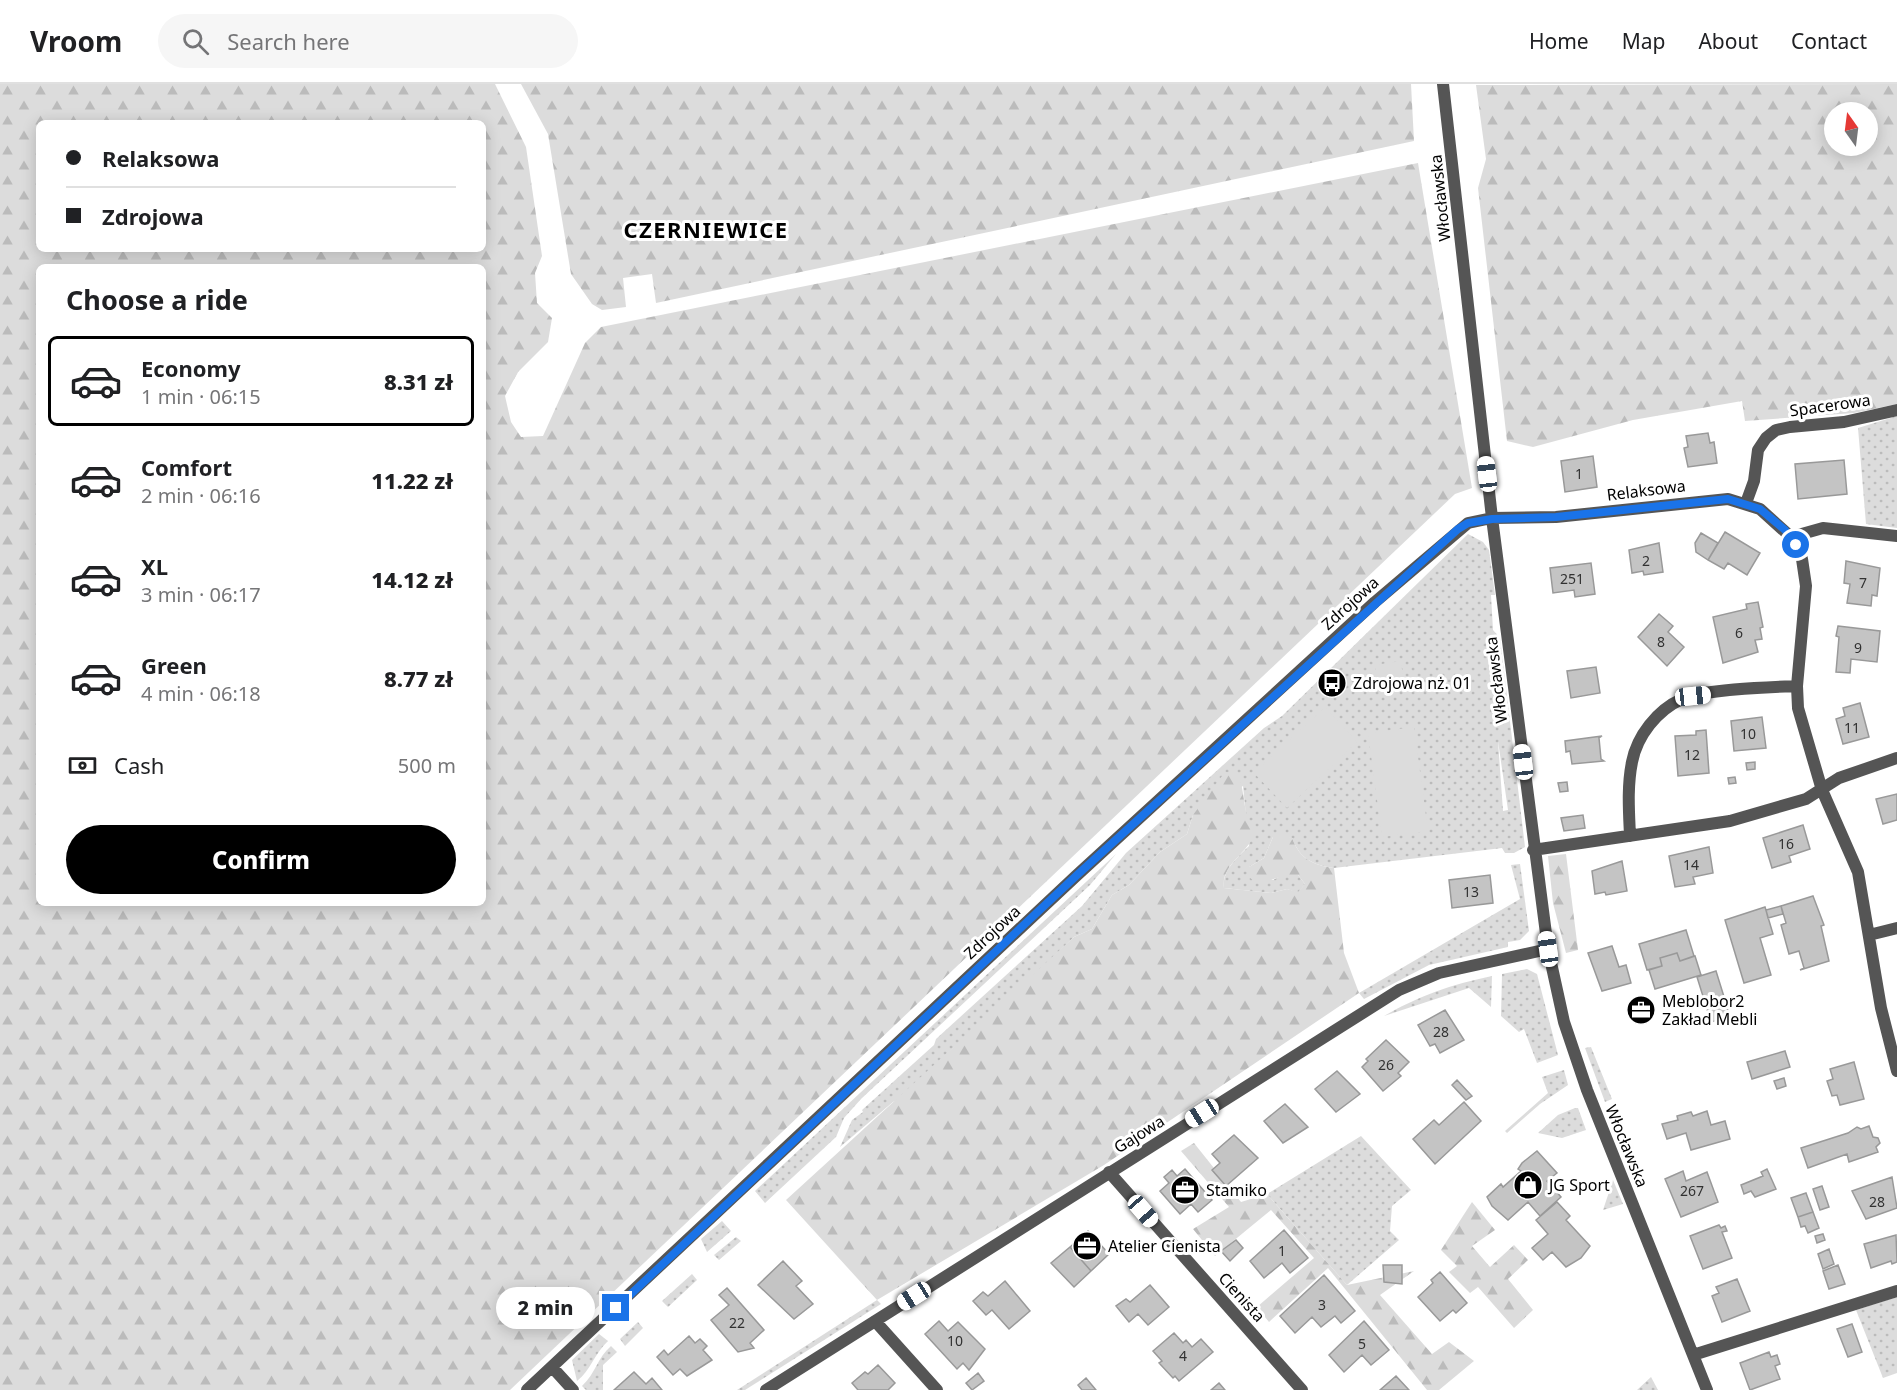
<!DOCTYPE html>
<html lang="en">
<head>
<meta charset="utf-8">
<style>
  :root { --surface:#fff; --page:#f6f6f6; --text:#202124; --muted:#757577; --line:#e0e0e0; --accent:#000 }
  body { margin:0; font-family:"Noto Sans",sans-serif; background:var(--page); color:var(--text); height:100vh; display:flex; flex-direction:column; font-size:22px; white-space:nowrap }
  * { box-sizing:border-box; margin:0 }
  p { font-size:20px; color:var(--muted) }
  .icon { flex:none; width:33px; height:33px; fill:none; stroke:currentColor; stroke-width:2; stroke-linecap:round; stroke-linejoin:round }
  .map { position:relative; flex:1; overflow:hidden }
  .panel { position:absolute; left:36px; top:180px; width:450px; height:642px; display:flex; flex-direction:column; background:var(--surface); border-radius:9px; box-shadow:0 3px 15px #0003 }
  .panel>* { flex:none }
  .guide { position:absolute; left:36px; top:36px; width:450px; height:132px; border-radius:9px; box-shadow:0 3px 15px #0003; display:grid; align-content:center; height:132px; padding:0 30px; background:var(--surface) }
  .needle { width:39px; rotate:346deg }
  .buttons { position:absolute; left:1824px; top:18px; display:grid; gap:12px }
  .buttons a { display:grid; place-items:center; width:54px; height:54px; border-radius:50%; background:var(--surface); box-shadow:0 3px 15px #0003; font-size:30px }
  .end { position:absolute; width:27px; height:27px; margin:-14px; border:8px solid #1a73e8; background:#fff; box-shadow:0 0 0 3px #fff }
  .from { border-radius:50% }
  .bubble { position:absolute; height:42px; border-radius:21px; background:var(--surface); box-shadow:0 3px 15px #0003; font-size:20px; font-weight:800; line-height:42px; text-align:center }
  .car { position:absolute; width:18px; height:36px; margin:-18px -9px; border-radius:8px; box-shadow:0 0 4px 2px #0007; background:linear-gradient(#fff 24%,#345 0 40%,#fff 0 76%,#345 0 86%,#fff 0) }
  .guide b { display:flex; align-items:center; gap:21px; height:57px; font-size:22px }
  .guide b+b { border-top:2px solid var(--line) }
  .guide i { width:15px; height:15px; background:var(--text) }
  ul { padding:0; list-style:none }
  li { display:flex; align-items:center; gap:18px; height:90px; margin:0 12px 9px; padding:0 18px; border:3px solid transparent; border-radius:9px }
  li div { flex:1 }
  li b { display:block; font-size:22px }
  li em { font-style:normal; font-weight:800 }
  li.current { border-color:var(--accent) }
  li>.icon { width:54px; height:54px; stroke-width:1.5 }
  h2 { padding:0 30px; font-size:27px; line-height:72px }
  .pay { display:flex; align-items:center; gap:15px; height:66px; padding:0 30px; font-size:22px }
  .pay p { margin-inline-start:auto }
  .cta { display:flex; gap:12px; margin-top:auto; padding:12px 30px }
  .cta a { flex:1; height:69px; border-radius:36px; background:var(--accent); color:#fff; font-size:24px; font-weight:800; line-height:69px; text-align:center }
  header { display:flex; align-items:center; gap:36px; box-sizing:border-box; height:84px; padding:0 30px; background:var(--surface); border-bottom:2px solid var(--line) }
  header strong { font-size:28px }
  nav { display:flex; gap:33px; margin-inline-start:auto; font-size:21px }
  .search { width:420px; height:54px; background:var(--page); display:flex; align-items:center; gap:15px; box-sizing:border-box; padding:0 21px; border-radius:33px; color:var(--muted); font-size:22px }
  .map>svg:first-child { display:block }
</style>
</head>
<body>
<header>
<strong>Vroom</strong>
<div class="search"><svg class="icon" aria-label="search" viewBox="0 0 24 24"><circle cx="10" cy="10" r="6"/><path d="M15 15l6 6"/></svg>Search here</div>
<nav><a>Home</a><a>Map</a><a>About</a><a>Contact</a></nav>
</header>
<div class="map">
<svg width="1897" height="1306" viewBox="0 0 1897 1306">
  <defs>
    <pattern id="green-dots" width="8" height="8" patternUnits="userSpaceOnUse" patternTransform="scale(1.5)"><rect width="8" height="8" fill="#dcdcdc"/><path d="M2 2h.1M6 6h.1" fill="none" stroke="#bbb" stroke-width="1.8" stroke-linecap="round"/></pattern>
    <pattern id="forest-firs" width="22" height="20" patternUnits="userSpaceOnUse" patternTransform="scale(1.5)"><rect width="22" height="20" fill="#dcdcdc"/><path d="M5 1l3.5 6h-7zM16 11l3.5 6h-7z" fill="#bbb"/></pattern>
  </defs>
  <rect width="100%" height="100%" fill="#fff"/>
  <!-- green -->
  <path fill="url(#green-dots)" fill-rule="evenodd" d="M1897,332V444L1866,440L1858,344Z
    M1468,450L1483,458L1489,466L1495,511H1491L1493,546L1500,554L1525,763L1514,769H1505L1502,764L1334,784C1313,781 1300,775 1292,754L1273,753L1264,774L1249,783L1273,796L1284,790L1298,791L1305,800L1298,809L1287,805L1271,809L1224,804C1222,786 1237,774 1249,762L1243,702L1193,731L1187,750L1160,768L1129,801L1112,811L1092,845L1074,853L965,958L954,963L901,1014L893,1018L840,1063L852,1036L863,1028L862,1026L934,961L936,955L1082,822L1126,769L1264,644L1282,632ZM1498,657L1508,726L1503,727Z
    M1116,770L1090,801L861,1015L844,1034L836,1053L765,1119L755,1107Z
    M1520,780L1529,847L1520,856L1508,858V863L1429,881L1364,915L1359,909L1520,815L1511,781Z
    M1527,885L1537,890L1558,971L1537,979L1524,945L1519,948L1501,932L1502,890Z
    M1492,892L1491,923L1469,904L1384,932C1421,911 1450,901 1492,892Z
    M1591,963L1612,1015L1605,1018L1585,964Z
    M1564,986L1568,1001L1540,1020L1507,1049L1505,1047L1548,1009L1542,993Z
    M1575,1024H1578L1586,1046L1562,1054L1538,1049L1558,1031Z
    M1361,1052L1411,1106L1392,1122L1390,1147L1399,1156L1347,1201L1267,1110Z
    M1627,1053L1643,1092L1644,1094L1636,1096L1620,1056Z
    M1613,1096L1623,1120L1603,1126Z
    M722,1137L731,1147L707,1168L701,1155Z
    M736,1153L741,1157L719,1176L714,1171Z
    M692,1190L697,1196L668,1223L662,1217Z
    M1897,1213V1289L1883,1294L1856,1226Z
    M877,1216L881,1220L745,1306H737Z
    M638,1238L643,1244L625,1262L620,1255Z
    M599,1250L608,1257C594,1270 591,1286 577,1297L572,1276Z
    M611,1262L617,1268L603,1281V1306H586L582,1302C596,1289 597,1274 611,1262Z
    M1651,1293L1658,1306H1637Z"/>
  <!-- forest -->
  <path fill="url(#forest-firs)" fill-rule="evenodd" d="M0,0H495L526,63L542,172L535,189L537,219L552,234L548,258L518,288L505,312L511,338L521,353L543,352L585,259L601,243L1418,79L1472,404L1455,410L510,1306H0ZM39,39H483V165H39ZM39,183H483V819H39Z
    M521,0H1411L1414,57L656,219L652,190L623,194L626,223L602,226L592,220L571,190L548,50Z
    M1897,0V320L1854,329L1745,337L1742,317L1633,336L1533,363L1507,357L1478,104L1486,75L1476,1ZM1834,28H1868V62H1834Z
    M1225,688L1238,690C1246,709 1242,731 1255,748C1249,770 1221,779 1224,804L1271,809L1287,805L1298,808L1305,800L1298,791C1283,790 1271,797 1256,799L1248,792L1249,783L1264,774L1273,753L1281,750L1292,754C1300,775 1313,781 1334,784L1344,869L1359,909L1104,1081L877,1216L786,1116L1074,853L1092,845L1112,811L1129,801L1160,768L1187,750L1193,731Z
    M1566,770L1578,866L1566,869L1553,819L1548,772Z
    M1194,1059L1241,1118L1267,1110L1347,1201L1414,1187L1380,1211L1432,1270L1449,1258L1474,1277L1439,1306H1427L1328,1184L1269,1238L1257,1223L1314,1174L1271,1126L1215,1172L1193,1145L1229,1123L1181,1067Z
    M1472,1118L1495,1146L1472,1162L1490,1183L1514,1161L1528,1176L1508,1195L1533,1226L1514,1244L1478,1203L1470,1209L1449,1188L1457,1182L1441,1166Z"/>
  <!-- pitch -->
  <path fill="#dcdcdc" d="M1401,577L1403,594L1378,598L1375,581Z
    M1325,623L1357,658L1287,724L1254,689Z
    M1414,643L1428,747L1382,753L1368,649Z"/>
  <!-- building -->
  <path fill="#c4c4c4" stroke="#999" stroke-width="1.5" d="M1708,349L1710,359L1714,358L1717,379L1688,383L1684,364L1688,363L1686,352Z
    M1593,372L1597,403L1565,408L1561,377Z
    M1844,376L1847,410L1798,415L1795,380Z
    M1725,448L1760,469L1747,491L1728,479L1724,485L1708,476Z
    M1701,449L1718,459L1708,476L1696,468L1695,459Z
    M1659,459L1663,488L1644,491L1643,487L1632,489L1629,466Z
    M1846,477L1880,484L1877,512L1872,511L1871,522L1847,519L1850,500L1844,499Z
    M1591,479L1595,510L1575,513L1574,506L1553,509L1550,484Z
    M1758,518L1763,543L1760,544L1762,555L1755,556L1758,568L1723,579L1713,533L1747,525L1746,520Z
    M1659,530L1673,542L1668,548L1684,563L1667,582L1638,553Z
    M1838,542L1880,547L1877,578L1851,575L1850,589L1836,588L1839,553L1836,552Z
    M1596,583L1600,609L1571,614L1567,587Z
    M1860,619L1869,653L1843,660L1836,635L1845,632L1843,624Z
    M1762,633L1766,664L1734,667L1731,637Z
    M1706,646L1709,689L1678,692L1675,652L1696,651V647Z
    M1602,652L1599,654L1601,675L1604,677L1572,680L1570,667L1566,668L1565,657Z
    M1755,678V685L1747,686L1746,679Z
    M1735,693L1736,699L1729,700L1728,694Z
    M1567,698L1568,707L1560,708L1558,699Z
    M1897,710V736L1883,740L1876,715Z
    M1583,731L1585,744L1564,747L1561,734Z
    M1803,741L1810,765L1789,772L1791,778L1772,784L1763,754Z
    M1709,763L1713,789L1693,793L1695,800L1675,803L1669,772Z
    M1622,777L1627,807L1606,811L1605,808L1595,810L1592,787Z
    M1490,791L1493,819L1452,824L1449,796Z
    M1813,812L1824,841L1821,842L1829,877L1800,886L1804,884L1799,867L1789,870L1781,841L1786,839L1781,822Z
    M1781,822L1783,830L1768,834L1766,826Z
    M1765,823L1773,850L1760,854L1771,891L1744,899L1725,836Z
    M1686,846L1694,872L1680,877L1677,869L1660,874L1662,882L1647,886L1639,860Z
    M1612,862L1619,883L1626,881L1631,899L1602,907L1588,869Z
    M1677,869L1680,877L1695,872L1701,891L1655,905L1649,886L1662,882L1660,874Z
    M1716,887L1730,932L1711,938L1697,893Z
    M1445,926L1464,956L1440,969L1435,960L1430,962L1418,941Z
    M1386,956L1409,978L1398,989L1401,992L1383,1007L1362,983L1368,977L1366,975Z
    M1785,967L1790,983L1752,995L1747,978Z
    M1854,978L1864,1015L1840,1021L1837,1011L1832,1012L1827,997L1833,995L1830,985Z
    M1337,987L1360,1010L1336,1028L1315,1005Z
    M1784,994L1786,1002L1777,1005L1774,997Z
    M1457,996L1472,1012L1466,1016L1452,1001Z
    M1464,1018L1481,1037L1435,1080L1413,1055L1434,1036L1439,1041Z
    M1285,1020L1308,1043L1283,1059L1264,1037Z
    M1707,1027L1711,1041L1725,1037L1730,1055L1691,1066L1686,1049L1667,1055L1662,1040L1678,1036L1677,1032L1691,1028L1693,1032Z
    M1869,1042L1873,1053L1878,1054L1880,1059L1876,1063L1878,1068L1849,1078L1847,1070L1808,1084L1801,1064L1848,1049L1857,1043L1861,1045Z
    M1234,1051L1258,1074L1226,1102L1212,1086L1220,1079L1212,1070Z
    M1537,1067L1557,1089L1547,1097L1561,1113L1540,1132L1528,1118L1508,1136L1492,1122L1487,1113L1501,1100L1503,1103L1521,1087L1518,1085L1522,1079Z
    M1185,1085L1212,1116L1198,1128L1191,1120L1180,1130L1160,1107L1169,1099L1164,1093L1172,1086L1177,1092Z
    M1767,1085L1776,1105L1755,1113L1751,1107L1744,1110L1741,1101L1763,1092L1761,1088Z
    M1683,1087L1686,1097L1707,1088L1718,1118L1681,1133L1665,1095Z
    M1892,1093L1897,1124L1866,1135L1852,1107Z
    M1822,1102L1829,1123L1820,1126L1813,1105Z
    M1806,1109L1813,1128L1798,1133L1791,1114Z
    M1557,1118L1570,1132L1566,1136L1590,1162L1581,1174L1566,1183L1552,1168L1543,1176L1532,1164L1548,1150L1536,1136Z
    M1813,1128L1819,1144L1808,1149L1805,1142L1801,1143L1798,1133Z
    M1719,1141L1721,1144L1725,1142L1727,1147L1722,1148L1732,1174L1703,1185L1690,1152Z
    M1284,1146L1308,1174L1290,1189L1282,1179L1264,1194L1250,1177Z
    M1088,1147L1109,1170L1091,1187L1070,1163Z
    M1823,1150L1825,1156L1817,1159L1815,1152Z
    M1896,1151L1897,1178L1892,1180L1891,1177L1871,1184L1864,1160Z
    M1236,1156L1243,1164L1230,1177L1221,1167Z
    M1070,1163L1091,1187L1074,1203L1051,1179Z
    M1829,1165L1834,1180L1823,1185L1818,1170Z
    M783,1177L802,1197L796,1202L813,1220L794,1235L758,1201Z
    M1383,1181H1402V1200L1384,1198Z
    M1838,1181L1845,1200L1829,1205L1823,1187Z
    M1440,1188L1467,1219L1456,1229L1453,1226L1440,1237L1418,1213L1433,1199L1431,1196Z
    M1324,1191L1355,1227L1341,1239L1335,1232L1321,1243L1312,1233L1295,1249L1280,1232Z
    M1737,1195L1750,1227L1722,1238L1712,1212L1719,1209L1716,1203Z
    M1005,1197L1030,1227L1009,1245L992,1226L986,1231L973,1217L983,1208L988,1212Z
    M1150,1201L1169,1223L1148,1241L1138,1230L1129,1238L1116,1222L1126,1215L1130,1218Z
    M727,1204L764,1246L750,1259L754,1264L738,1268L711,1236L729,1221L719,1211Z
    M939,1237L948,1247L958,1238L985,1265L969,1286L963,1279L957,1285L925,1250Z
    M1364,1237L1389,1266L1371,1281L1362,1271L1344,1288L1329,1271Z
    M1852,1240L1862,1268L1848,1273L1837,1245Z
    M1174,1249L1183,1259L1186,1256L1192,1263L1201,1255L1213,1268L1179,1297L1175,1292L1173,1294L1159,1279L1162,1277L1153,1267Z
    M689,1252L695,1259L700,1255L707,1262L703,1266L712,1276L687,1292L680,1285L673,1291L657,1273L664,1266L668,1271Z
    M1769,1268L1771,1273L1777,1271L1780,1280L1775,1282L1780,1295L1750,1306L1740,1279Z
    M878,1281L895,1299L888,1306H858L852,1299L865,1288L868,1290Z
    M634,1288L646,1300L652,1294L662,1306H614Z
    M978,1289L984,1297L972,1306L966,1299Z
    M1396,1292L1409,1306H1380Z
    M1086,1294L1096,1306H1082L1078,1301Z
    M1219,1299L1225,1306H1211Z"/>
  <g fill="none" stroke-linecap="round" stroke-linejoin="round">
    <!-- street -->
    <path stroke="#555" stroke-width="12" d="M1443,0L1492,434L1548,865L1564,938L1587,1006L1707,1306
      M1746,419L1754,397L1758,366L1766,354L1776,346L1790,343L1844,338L1897,326
      M1791,453L1823,444L1897,452
      M1630,752C1629,728 1627,703 1632,678C1637,652 1657,626 1682,615C1703,605 1771,603 1797,602
      M1533,766L1730,737L1806,715L1839,694L1897,674
      M1869,851L1897,844
      M1109,1088L1302,1306
      M875,1237L937,1306
      M1693,1271L1897,1207
      M552,1283L573,1306
      M527,1306L1076,792L1375,518L1468,439L1492,434L1556,433L1728,415L1760,425L1791,453L1802,475L1806,502L1797,602L1798,624L1822,706L1858,788L1881,924L1897,987
      M766,1306L1399,906L1439,889L1548,865"/>
  </g>
  <g fill="none" stroke-linecap="round" stroke-linejoin="round">
    <!-- route -->
    <path stroke="#1a73e8" stroke-width="8" d="M616,1224L1076,792L1458,445L1468,439L1492,435L1556,433L1728,415L1760,425L1785,446L1796,461"/>
  </g>
  <!-- icons -->
  <defs>
    <g id="bus-disc" transform="scale(1.5)"><circle r="9.5" fill="#000" stroke="#fff"/><path d="M-5-6H5V4H4V6H2V4H-2V6H-4V4H-5ZM-3.5-4V0h7V-4ZM-3.5 1.2v1.5H-2V1.2ZM2 1.2v1.5H3.5V1.2Z" fill="#fff"/></g>
    <g id="office-disc" transform="scale(1.5)"><circle r="9.5" fill="#000" stroke="#fff"/><path d="M-6-3h4V-5.5h4V-3h4V5H-6ZM-1-4.5V-3h2v-1.5ZM-6 0V1H6V0Z" fill="#fff"/></g>
    <g id="shop-disc" transform="scale(1.5)"><circle r="9.5" fill="#000" stroke="#fff"/><path d="M-5-2.5h2.3a2.7 3.5 0 0 1 5.4 0H5L5.5 6h-11ZM-1.5-2.5h3a1.5 2.3 0 0 0-3 0Z" fill="#fff"/></g>
  </defs>
  <g fill-rule="evenodd">
    <use href="#bus-disc" x="1332" y="599"/>
    <use href="#office-disc" x="1641" y="926"/>
    <use href="#shop-disc" x="1528" y="1101"/>
    <use href="#office-disc" x="1185" y="1106"/>
    <use href="#office-disc" x="1087" y="1162"/>
  </g>
  <g text-anchor="middle" stroke-width="6" stroke-linejoin="round" paint-order="stroke">
    <!-- number labels -->
    <g font-size="14" fill="#313131">
      <text x="1579" y="395">1</text>
      <text x="1646" y="482">2</text>
      <text x="1572" y="500">251</text>
      <text x="1863" y="504">7</text>
      <text x="1739" y="554">6</text>
      <text x="1661" y="563">8</text>
      <text x="1858" y="569">9</text>
      <text x="1852" y="649">11</text>
      <text x="1748" y="655">10</text>
      <text x="1692" y="676">12</text>
      <text x="1786" y="765">16</text>
      <text x="1691" y="786">14</text>
      <text x="1471" y="813">13</text>
      <text x="1441" y="953">28</text>
      <text x="1386" y="986">26</text>
      <text x="1692" y="1112">267</text>
      <text x="1877" y="1123">28</text>
      <text x="1282" y="1172">1</text>
      <text x="1322" y="1226">3</text>
      <text x="737" y="1244">22</text>
      <text x="955" y="1262">10</text>
      <text x="1362" y="1265">5</text>
      <text x="1183" y="1277">4</text>
    </g>
    <!-- street labels -->
    <g font-size="16" fill="#000" stroke="#fff">
      <text transform="translate(1440 114) rotate(-96)" y="6">Włocławska</text>
      <text transform="translate(1830 321) rotate(-8)" y="6">Spacerowa</text>
      <text transform="translate(1646 406) rotate(-7)" y="6">Relaksowa</text>
      <text transform="translate(1350 519) rotate(-42)" y="6">Zdrojowa</text>
      <text transform="translate(1496 596) rotate(-97)" y="6">Włocławska</text>
      <text transform="translate(992 848) rotate(-43)" y="6">Zdrojowa</text>
      <text transform="translate(1139 1050) rotate(-32)" y="6">Gajowa</text>
      <text transform="translate(1627 1062) rotate(68)" y="6">Włocławska</text>
      <text transform="translate(1242 1213) rotate(48)" y="6">Cienista</text>
    </g>
    <!-- poi labels -->
    <g font-size="16" fill="#000" stroke="#fff" text-anchor="start">
      <text x="1353" y="605">Zdrojowa nż. 01</text>
      <text x="1662" y="923">Meblobor2<tspan x="1662" dy="18">Zakład Mebli</tspan></text>
      <text x="1549" y="1107">JG Sport</text>
      <text x="1206" y="1112">Stamiko</text>
      <text x="1108" y="1168">Atelier Cienista</text>
    </g>
    <!-- district labels -->
    <g font-size="22" font-weight="bold" letter-spacing="1.5" fill="#000" stroke="#fff">
      <text x="706" y="154">CZERNIEWICE</text>
    </g>
  </g>
</svg>
<div class="buttons">
<a><svg class="needle" viewBox="-14 -14 28 28"><path d="M0-13l5 13h-10z" fill="#e53935"/><path d="M0 13l5-13h-10z" fill="#757577"/></svg></a>
</div>
<i class="end from" style="left:1796px;top:461px"></i>
<i class="end" style="left:616px;top:1224px"></i>
<div class="bubble" style="left:496px;top:1203px;width:99px">2 min</div>
<i class="car" style="left:1487px;top:390px;rotate:353deg"></i>
<i class="car" style="left:1693px;top:612px;rotate:84deg"></i>
<i class="car" style="left:1523px;top:678px;rotate:353deg"></i>
<i class="car" style="left:1548px;top:865px;rotate:352deg"></i>
<i class="car" style="left:1202px;top:1029px;rotate:238deg"></i>
<i class="car" style="left:1143px;top:1127px;rotate:139deg"></i>
<i class="car" style="left:914px;top:1212px;rotate:238deg"></i>
<div class="guide">
<b><i class="from"></i>Relaksowa</b>
<b><i></i>Zdrojowa</b>
</div>
<section class="panel">
<h2>Choose a ride</h2>
<ul>
<li class="current"><svg class="icon" aria-label="car" viewBox="0 0 24 24"><path d="M5 17H2v-5l4-1 3-4h7l3 4 3 1v5h-3M9 17h6M6 11h13"/><circle cx="7" cy="17" r="2"/><circle cx="17" cy="17" r="2"/></svg><div><b>Economy</b><p>1 min · 06:15</p></div><em>8.31 zł</em></li>
<li><svg class="icon" aria-label="car" viewBox="0 0 24 24"><path d="M5 17H2v-5l4-1 3-4h7l3 4 3 1v5h-3M9 17h6M6 11h13"/><circle cx="7" cy="17" r="2"/><circle cx="17" cy="17" r="2"/></svg><div><b>Comfort</b><p>2 min · 06:16</p></div><em>11.22 zł</em></li>
<li><svg class="icon" aria-label="car" viewBox="0 0 24 24"><path d="M5 17H2v-5l4-1 3-4h7l3 4 3 1v5h-3M9 17h6M6 11h13"/><circle cx="7" cy="17" r="2"/><circle cx="17" cy="17" r="2"/></svg><div><b>XL</b><p>3 min · 06:17</p></div><em>14.12 zł</em></li>
<li><svg class="icon" aria-label="car" viewBox="0 0 24 24"><path d="M5 17H2v-5l4-1 3-4h7l3 4 3 1v5h-3M9 17h6M6 11h13"/><circle cx="7" cy="17" r="2"/><circle cx="17" cy="17" r="2"/></svg><div><b>Green</b><p>4 min · 06:18</p></div><em>8.77 zł</em></li>
</ul>
<div class="pay"><svg class="icon" aria-label="cash" viewBox="0 0 24 24"><path d="M3 7h18v10H3z"/><circle cx="12" cy="12" r="2"/></svg>Cash<p>500 m</p></div>
<div class="cta"><a>Confirm</a></div>
</section>
</div>
</body>
</html>
